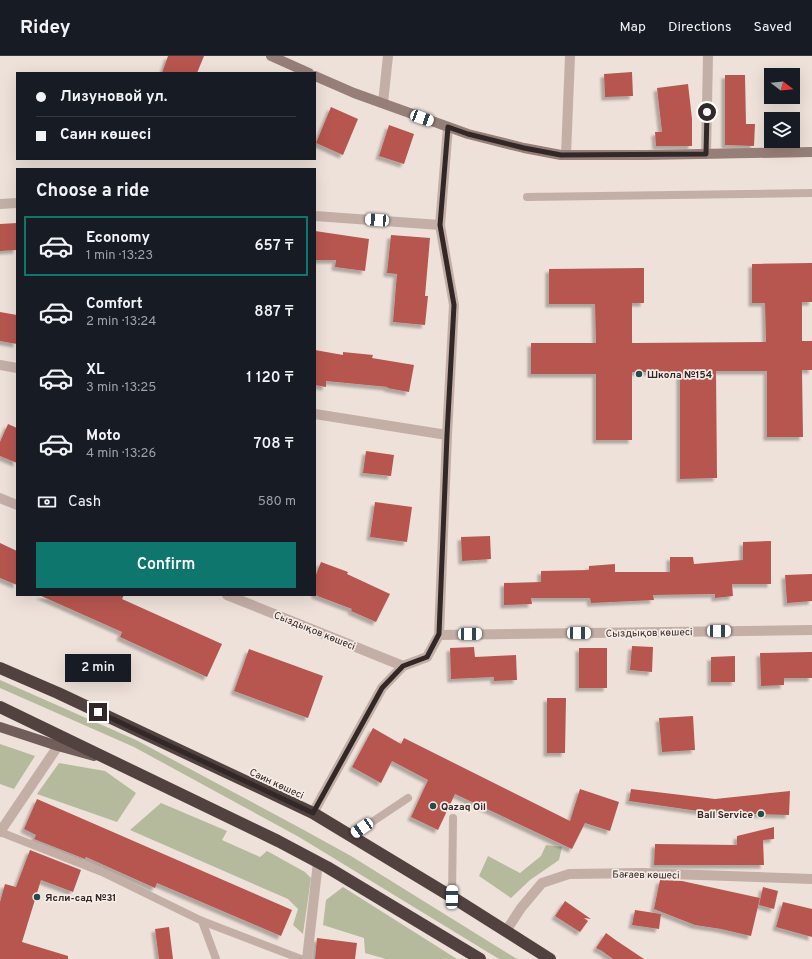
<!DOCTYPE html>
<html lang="en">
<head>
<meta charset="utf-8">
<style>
  :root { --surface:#171b24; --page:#20242c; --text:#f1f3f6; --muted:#9ea1a6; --line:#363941; --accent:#0f766e }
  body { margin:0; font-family:Overpass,sans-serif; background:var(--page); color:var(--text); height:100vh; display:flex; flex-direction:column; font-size:15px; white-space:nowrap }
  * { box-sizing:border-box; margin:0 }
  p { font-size:13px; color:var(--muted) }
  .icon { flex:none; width:22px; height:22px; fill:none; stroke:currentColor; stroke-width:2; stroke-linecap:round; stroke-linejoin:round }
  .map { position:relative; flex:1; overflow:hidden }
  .details { position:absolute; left:16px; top:112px; width:300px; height:428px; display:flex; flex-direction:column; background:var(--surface); border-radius:0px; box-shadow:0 4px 16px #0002 }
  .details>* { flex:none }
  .banner { position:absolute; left:16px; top:16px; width:300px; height:88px; border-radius:0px; box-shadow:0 4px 16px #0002; display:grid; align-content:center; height:88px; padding:0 20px; background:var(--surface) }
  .needle { width:26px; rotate:106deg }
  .fabs { position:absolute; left:764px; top:12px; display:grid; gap:8px }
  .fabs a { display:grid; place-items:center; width:36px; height:36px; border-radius:0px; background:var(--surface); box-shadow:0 4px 16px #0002; font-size:20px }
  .end { position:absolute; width:18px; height:18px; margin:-9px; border:5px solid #312827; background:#fff; box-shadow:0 0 0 2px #fff }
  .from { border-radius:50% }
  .bubble { position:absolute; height:28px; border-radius:0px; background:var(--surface); box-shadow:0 4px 16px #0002; font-size:13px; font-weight:600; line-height:28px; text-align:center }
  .car { position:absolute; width:12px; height:24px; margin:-12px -6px; border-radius:5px; box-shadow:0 0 3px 1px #0007; background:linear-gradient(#fff 24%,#345 0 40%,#fff 0 76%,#345 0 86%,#fff 0) }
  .banner b { display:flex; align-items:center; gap:14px; height:38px; font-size:15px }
  .banner b+b { border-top:1px solid var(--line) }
  .banner i { width:10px; height:10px; background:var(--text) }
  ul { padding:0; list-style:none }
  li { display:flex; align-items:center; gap:12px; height:60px; margin:0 8px 6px; padding:0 12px; border:2px solid transparent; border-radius:0px }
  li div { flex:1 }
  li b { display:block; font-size:15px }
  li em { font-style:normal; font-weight:600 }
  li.current { border-color:var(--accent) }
  li>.icon { width:36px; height:36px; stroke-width:1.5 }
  h2 { padding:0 20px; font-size:18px; line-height:48px }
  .pay { display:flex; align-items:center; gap:10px; height:44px; padding:0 20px; font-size:15px }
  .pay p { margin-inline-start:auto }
  .action { display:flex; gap:8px; margin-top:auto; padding:8px 20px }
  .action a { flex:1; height:46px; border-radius:0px; background:var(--accent); color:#fff; font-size:16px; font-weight:600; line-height:46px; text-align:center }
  header { display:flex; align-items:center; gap:24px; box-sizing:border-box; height:56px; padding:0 20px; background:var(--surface); border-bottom:1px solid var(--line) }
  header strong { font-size:19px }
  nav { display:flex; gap:22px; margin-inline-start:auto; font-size:14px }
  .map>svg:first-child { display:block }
</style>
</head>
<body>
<header>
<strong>Ridey</strong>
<nav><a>Map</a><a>Directions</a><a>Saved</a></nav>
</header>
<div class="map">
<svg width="812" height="903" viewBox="0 0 812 903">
  <defs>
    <filter id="shadow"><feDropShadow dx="-3.5" dy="3.5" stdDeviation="1" flood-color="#0004"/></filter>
  </defs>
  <rect width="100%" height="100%" fill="#ede1d9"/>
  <!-- green -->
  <path fill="#b5ba9c" d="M0,624L136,684L302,773L351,800L517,903H499L299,781L134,691L0,632Z
    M0,688L35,700L14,733L0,728Z
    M59,707L105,715L136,737L117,766L37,738Z
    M161,747L227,775L222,784L260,801L267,795L305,816L311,822L303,878L293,869L298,853L288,843L130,774Z
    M546,789L562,791L559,804L530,824L511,842L479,820L488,800L520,817L541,800Z
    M343,831L457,903H386L365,897L364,882L323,869L326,844Z"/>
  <!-- building -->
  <path fill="#b6564f" filter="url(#shadow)" d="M168,0H204L197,17H162Z
    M632,16L633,40L605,41L604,18Z
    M725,19H745L746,68H755L754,90L725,89Z
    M688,28L692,63V90H656L655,76H662L657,32Z
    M331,51L358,63L343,99L316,87Z
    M389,69L414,78L404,108L379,100Z
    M17,167V194L0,195V168Z
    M315,175L369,183L365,215L335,211L336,204H315Z
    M391,179L430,182L425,240H428L425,269L393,266L397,218L387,217Z
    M812,207V246H802V285H812V314H802L803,381H767V315H716L717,422L680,423V316H632V384H596V318H531V287H596L595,248H549V213L644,212V247H632V287L766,286L765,247H752V208Z
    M0,256L17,259V288L0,285Z
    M315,294L343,299V296L373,299L372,302L414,309L409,336L387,332L388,331L326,325V331L315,329Z
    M8,368L17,372V407L0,400V386Z
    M366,395L394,399L391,420L363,417Z
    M375,446L412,451L407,486L370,481Z
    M490,480L491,503L462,505L461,481Z
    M771,485V528H732L733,540L715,542V538L653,539L654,544L591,547L590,542H531L532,548L504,549V527L541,526V515L589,514V510L615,508V516H670V501H693L694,508L743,504V486Z
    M0,487L17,495V529L0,522Z
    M321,506L348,516L347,518L390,538L376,566L351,555L352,553L315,539V521Z
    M812,518V545L787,547L785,519Z
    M39,539H124L122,543L222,588L207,621L120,581L122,576Z
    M632,590L653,591L652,616L630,614Z
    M474,591L475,601L516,599L517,624L494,625V621L451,623L450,592Z
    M579,592H607V632H579Z
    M249,593L323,620L308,662L234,635Z
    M812,596V622H784V629L761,630L760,597Z
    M735,600V626H711V601Z
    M547,642H566L565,697H547Z
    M693,660L695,694L662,696L659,662Z
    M373,672L401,688L404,682L570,765L580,733L619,746L610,775L585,767L572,793L455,738L438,774L411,761L428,724L392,705L381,727L352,711Z
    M631,733L715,743L790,735L789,759L712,757L629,745Z
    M37,743L292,854L281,880L157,827L155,832L86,801L85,803L34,783L36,779L24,773Z
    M774,771V783L763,784L764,809H654L655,788L737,789V780Z
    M30,794L81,814L73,836L41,824L22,886L68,900V903H0V846L5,828L16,831Z
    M660,824L682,825L760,842L751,880L721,873L695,869L654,853Z
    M763,831L778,835L774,853L759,849Z
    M565,845L591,863L584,862L588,865L580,876L555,860Z
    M783,846L812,853V881L776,871Z
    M635,854L661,858L659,873L632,869Z
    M169,871L173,903H159L155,873Z
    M606,877L617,885L644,903H613L602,895L596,892Z
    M317,882L357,887L355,903H315Z"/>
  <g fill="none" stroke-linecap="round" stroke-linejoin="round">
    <!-- lane -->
    <path stroke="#c4afa7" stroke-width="8" d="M527,141L812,137
      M0,776L102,816L202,865L301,903
      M351,780L408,742
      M452,841L453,762
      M202,865L216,903"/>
    <!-- street -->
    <path stroke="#c4afa7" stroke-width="10" d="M383,47L388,0
      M706,98L708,0
      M566,99L570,0
      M0,148L17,147
      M315,160L440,169
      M0,309L17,312
      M315,358L447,379
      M0,442L17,449
      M227,539L403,610
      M439,579L812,574
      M313,757L382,632L403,610L427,601L439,579L447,379L454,249L440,169L448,71
      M0,776L58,690
      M506,875L521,852L542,827L569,818L643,817L812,823
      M307,903L318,806"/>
    <!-- secondary -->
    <path stroke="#977f79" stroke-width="10" d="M271,0L309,17
      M315,20L354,37L468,78L524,92L561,99H647L812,96"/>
    <!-- primary -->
    <path stroke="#715d59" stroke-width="10" d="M0,671L58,690L94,700"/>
    <!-- highway -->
    <path stroke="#51413f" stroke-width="12" d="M0,612L58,637L313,757L452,841L550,903
      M0,651L278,785L327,811L480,903"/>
  </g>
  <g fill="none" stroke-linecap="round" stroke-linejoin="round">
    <!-- route -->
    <path stroke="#312827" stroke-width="5" d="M98,656L313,757L382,632L403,610L427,601L439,578L447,379L454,249L440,169L448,71L468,78L524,92L561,99L706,98L707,56"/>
  </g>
  <!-- markers -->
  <g fill="#224d49" stroke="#f6ebe5" stroke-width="1.5">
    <circle cx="639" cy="318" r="4"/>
    <circle cx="433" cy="750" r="4"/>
    <circle cx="761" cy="758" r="4"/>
    <circle cx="37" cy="841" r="4"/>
  </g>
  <g text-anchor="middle" stroke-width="3.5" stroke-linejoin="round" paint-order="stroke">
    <!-- poi labels -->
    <g font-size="10" font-weight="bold" fill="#312827" stroke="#f6ebe5" text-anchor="start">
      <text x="647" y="322">Школа №154</text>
      <text x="441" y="754">Qazaq Oil</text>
      <text x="753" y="762" text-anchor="end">Ball Service</text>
      <text x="45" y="845">Ясли-сад №31</text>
    </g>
    <!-- street labels -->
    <g font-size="10" fill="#312827" stroke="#f6ebe5">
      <text transform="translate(315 574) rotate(22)" y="4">Сыздықов көшесі</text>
      <text transform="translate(649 576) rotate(-1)" y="4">Сыздықов көшесі</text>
      <text transform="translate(277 727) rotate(25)" y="4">Саин көшесі</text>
      <text transform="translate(646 818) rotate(1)" y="4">Бағаев көшесі</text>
    </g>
  </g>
</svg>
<div class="fabs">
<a><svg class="needle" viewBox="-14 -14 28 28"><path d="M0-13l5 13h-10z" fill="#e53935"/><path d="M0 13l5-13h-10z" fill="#9ea1a6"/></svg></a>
<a><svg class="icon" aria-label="layers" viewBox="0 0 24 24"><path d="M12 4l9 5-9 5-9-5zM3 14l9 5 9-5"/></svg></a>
</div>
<i class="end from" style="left:707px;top:56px"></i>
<i class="end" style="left:98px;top:656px"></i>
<div class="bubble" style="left:65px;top:598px;width:66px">2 min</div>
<i class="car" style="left:422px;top:62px;rotate:110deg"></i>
<i class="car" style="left:377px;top:164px;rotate:274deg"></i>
<i class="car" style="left:719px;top:575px;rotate:90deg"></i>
<i class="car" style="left:579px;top:577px;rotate:90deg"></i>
<i class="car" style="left:470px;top:578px;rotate:89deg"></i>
<i class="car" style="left:362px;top:772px;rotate:236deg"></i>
<i class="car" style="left:452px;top:841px;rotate:1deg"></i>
<div class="banner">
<b><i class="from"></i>Лизуновой ул.</b>
<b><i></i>Саин көшесі</b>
</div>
<section class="details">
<h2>Choose a ride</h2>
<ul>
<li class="current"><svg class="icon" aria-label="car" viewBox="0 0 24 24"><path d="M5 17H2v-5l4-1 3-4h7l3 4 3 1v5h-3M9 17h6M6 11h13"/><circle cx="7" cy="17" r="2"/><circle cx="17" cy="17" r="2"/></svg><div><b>Economy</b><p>1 min · 13:23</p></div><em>657 ₸</em></li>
<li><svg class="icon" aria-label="car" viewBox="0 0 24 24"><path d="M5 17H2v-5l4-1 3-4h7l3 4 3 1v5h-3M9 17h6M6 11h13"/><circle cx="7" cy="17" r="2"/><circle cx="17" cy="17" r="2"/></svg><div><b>Comfort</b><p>2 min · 13:24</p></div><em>887 ₸</em></li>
<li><svg class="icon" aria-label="car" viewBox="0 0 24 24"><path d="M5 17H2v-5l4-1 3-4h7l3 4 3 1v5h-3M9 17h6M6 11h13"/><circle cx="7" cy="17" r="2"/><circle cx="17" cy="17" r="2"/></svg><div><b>XL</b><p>3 min · 13:25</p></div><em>1 120 ₸</em></li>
<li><svg class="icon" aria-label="car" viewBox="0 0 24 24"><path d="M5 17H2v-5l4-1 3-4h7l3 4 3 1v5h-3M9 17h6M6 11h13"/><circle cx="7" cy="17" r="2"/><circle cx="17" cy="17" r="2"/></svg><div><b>Moto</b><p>4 min · 13:26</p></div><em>708 ₸</em></li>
</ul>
<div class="pay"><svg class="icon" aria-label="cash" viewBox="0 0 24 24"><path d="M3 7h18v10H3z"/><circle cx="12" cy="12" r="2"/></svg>Cash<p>580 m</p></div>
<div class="action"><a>Confirm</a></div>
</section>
</div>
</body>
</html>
